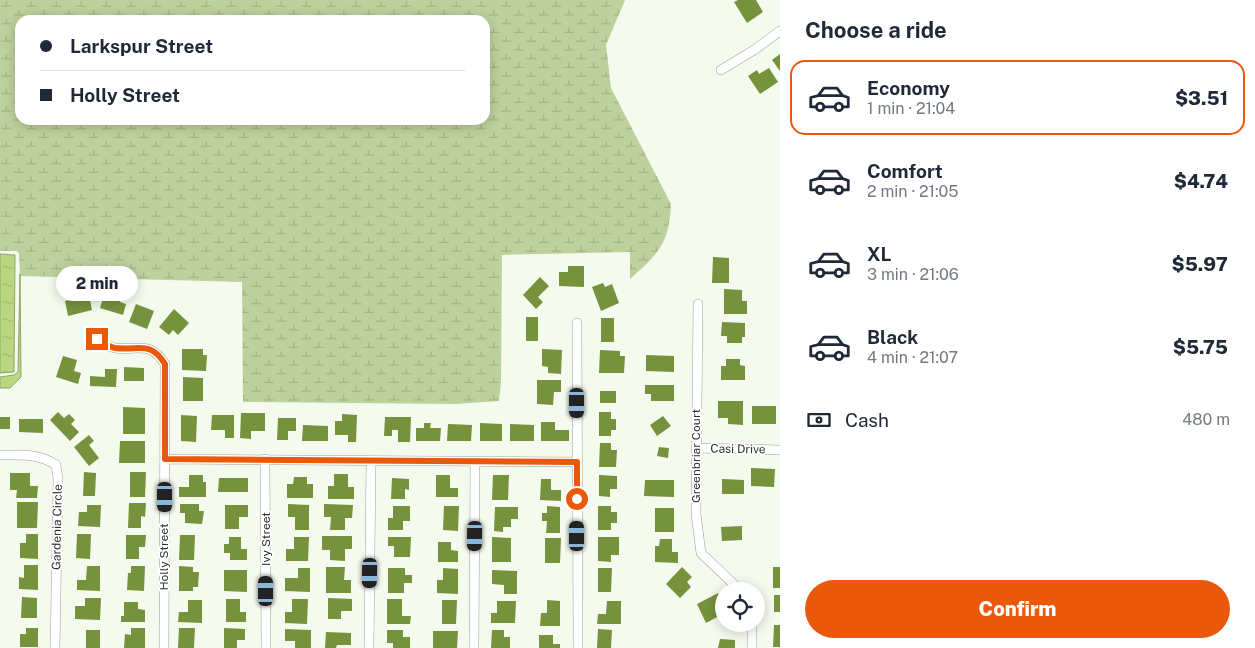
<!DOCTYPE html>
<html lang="en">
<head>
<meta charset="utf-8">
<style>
  :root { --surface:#fff; --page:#f2f2f3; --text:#1f2937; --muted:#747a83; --line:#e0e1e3; --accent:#ea580c }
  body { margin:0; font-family:"Public Sans",sans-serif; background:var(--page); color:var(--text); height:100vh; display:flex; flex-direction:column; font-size:19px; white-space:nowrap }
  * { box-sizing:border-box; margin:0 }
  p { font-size:16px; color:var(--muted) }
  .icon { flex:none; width:28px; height:28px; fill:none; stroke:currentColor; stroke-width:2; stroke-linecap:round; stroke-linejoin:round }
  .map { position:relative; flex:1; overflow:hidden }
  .side { display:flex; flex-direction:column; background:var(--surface); width:475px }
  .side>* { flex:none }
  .guide { position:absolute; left:15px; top:15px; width:475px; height:110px; border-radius:15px; box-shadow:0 2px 12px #0003; display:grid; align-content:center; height:110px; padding:0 25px; background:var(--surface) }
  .controls { position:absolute; left:715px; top:582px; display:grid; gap:10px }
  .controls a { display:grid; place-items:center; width:50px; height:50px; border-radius:50%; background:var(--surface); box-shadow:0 2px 12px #0003; font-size:25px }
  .end { position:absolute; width:22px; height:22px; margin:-11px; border:6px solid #ea580c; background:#fff; box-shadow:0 0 0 2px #fff }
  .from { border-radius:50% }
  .bubble { position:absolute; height:35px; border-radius:18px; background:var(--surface); box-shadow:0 2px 12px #0003; font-size:16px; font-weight:800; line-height:35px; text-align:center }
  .car { position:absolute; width:15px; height:30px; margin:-15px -8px; border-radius:6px; box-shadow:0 0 4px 1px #0007; background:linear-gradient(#222 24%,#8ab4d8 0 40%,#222 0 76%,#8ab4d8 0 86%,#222 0) }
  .guide b { display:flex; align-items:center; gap:18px; height:48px; font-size:19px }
  .guide b+b { border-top:1px solid var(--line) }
  .guide i { width:12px; height:12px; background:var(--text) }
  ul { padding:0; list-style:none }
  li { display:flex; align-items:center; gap:15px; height:75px; margin:0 10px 8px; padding:0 15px; border:2px solid transparent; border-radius:15px }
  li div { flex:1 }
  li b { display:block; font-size:19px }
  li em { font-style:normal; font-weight:800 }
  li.on { border-color:var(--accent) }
  li>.icon { width:45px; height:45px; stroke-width:1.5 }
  h2 { padding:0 25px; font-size:22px; line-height:60px }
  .pay { display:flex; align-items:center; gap:12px; height:55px; padding:0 25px; font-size:19px }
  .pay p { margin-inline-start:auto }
  .action { display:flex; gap:10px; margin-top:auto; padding:10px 25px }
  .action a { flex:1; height:58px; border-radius:30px; background:var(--accent); color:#fff; font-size:20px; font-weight:800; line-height:58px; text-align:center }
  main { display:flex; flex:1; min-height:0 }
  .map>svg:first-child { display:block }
</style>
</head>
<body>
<main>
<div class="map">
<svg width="780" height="648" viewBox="0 0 780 648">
  <defs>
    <pattern id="wetland-marsh" width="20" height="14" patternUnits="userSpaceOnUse" patternTransform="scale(1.25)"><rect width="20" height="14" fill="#bdd19d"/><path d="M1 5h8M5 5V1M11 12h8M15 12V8" fill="none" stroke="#a3b488"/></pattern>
    <pattern id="water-ripples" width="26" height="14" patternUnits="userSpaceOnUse" patternTransform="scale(1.25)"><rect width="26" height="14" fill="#b9d780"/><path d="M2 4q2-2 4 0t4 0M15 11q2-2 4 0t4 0" fill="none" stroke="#9fb96f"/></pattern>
  </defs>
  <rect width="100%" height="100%" fill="#f5faee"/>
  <!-- wetland -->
  <path fill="url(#wetland-marsh)" fill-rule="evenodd" d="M0,0H625L606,45L611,88L671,204C669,244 659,253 630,279V252L502,255L501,382L499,401L456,404L243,402L242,282L20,276L19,253L16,251H0ZM20,20H485V120H20Z"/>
  <!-- water -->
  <path fill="url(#water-ripples)" stroke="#90a567" d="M0,254L15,255L14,372L0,373Z
    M20,274L21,377L10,388H0V377L14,375L18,372Z"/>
  <!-- building -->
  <path fill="#76923c" d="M738,0H756L763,12L747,23L734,2Z
    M780,54V71L772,60Z
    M769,68L778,82L760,94L748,76L757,70L759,74Z
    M713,257L729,258V283H712Z
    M568,266H584V287L559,286V272H568Z
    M540,277L549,286L538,297L543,302L536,309L523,295Z
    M603,283L605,287L612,284L619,303L601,311L592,287Z
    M724,289L742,290V301H747V314H724Z
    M105,292L121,297L120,302L126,304L123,315L100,308Z
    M89,295L92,310L68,316L65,301Z
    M136,304L154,311L147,329L129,322Z
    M174,309L189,323L178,335L173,330L169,335L159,327Z
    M526,317H538V341H526Z
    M601,318H614V342H601Z
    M722,322L745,323V337H742V343H727V336H721Z
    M182,349H203V355H207L206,371L182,370Z
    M542,349L562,350L561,374L548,373V367L542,366Z
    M600,350L620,351V356H625L624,373H599Z
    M646,355L674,356V372L646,371Z
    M63,356L77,360L74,371L81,373L78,384L56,377Z
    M726,359H740V365L745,366V380H721V366H726Z
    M124,367L144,368V381H124Z
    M105,369H117L116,387L90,386V376L105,377Z
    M183,377L203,378V401H183Z
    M537,380H561V392H554L553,405L537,404Z
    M645,385H674V401H651V394H645Z
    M600,391H616V403H600Z
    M718,401H743V425L728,424V418H718Z
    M752,406H776V424H752Z
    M123,407L145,408V434H123Z
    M58,412L64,418L69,414L75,420L71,424L79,432L70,441L50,420Z
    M599,412H611V419H616V430H611V436H599Z
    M241,413H265V431H251V439L240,438Z
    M342,414L357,415L356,442H348V435H335V421H342Z
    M181,415L197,416L196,442L181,441Z
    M212,415H234V438H225V430H211Z
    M663,416L671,426L657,436L650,425Z
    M0,417H10V429H0Z
    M385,417H411L410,442H398V430H392V436H384Z
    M278,418H296V431H288V440H277Z
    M19,419H43V433L19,432Z
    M541,422H555V430H569V441H541Z
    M424,423H431L430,428H441L440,441H416V428H424Z
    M480,423L502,424V441H480Z
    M448,424L472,425L471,441H447Z
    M510,424L534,425V441H510Z
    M303,425L328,426V441H302Z
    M89,435L94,441L89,445L99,458L89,466L74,447Z
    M120,441H145V463H119Z
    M600,443H611V450H617L616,467H599Z
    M659,447L669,448L668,458L657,456Z
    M751,468L775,469L774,487L751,486Z
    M84,472L96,473L95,496H83Z
    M130,472H146L145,497H130Z
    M10,473H30V486H38L37,498H16L17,490H10Z
    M334,474H348V487H354V499H328V486H334Z
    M189,475H203V482H206V497H179V487H189Z
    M436,475H450V488H458V497H436Z
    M493,475H509L508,500H492Z
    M599,475L617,476V489H610V497L599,496Z
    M294,477H307V484H313V498H287V484H293Z
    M219,478H248V492H218Z
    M392,478L409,479V490L405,489V499H391Z
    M541,479H551V490H561V501L540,500Z
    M722,479L744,480V494H722Z
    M645,480H674V497L644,496Z
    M17,502H38L37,528H17Z
    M129,503H146L145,517L141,516V528H128Z
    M180,504H199V511H204L202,524L185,523V513H180Z
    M288,504L309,505V530H295V517H288Z
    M324,504L353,505L352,518H345V530H330L331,517H324Z
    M87,505H101L100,527L78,526L79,512H87Z
    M225,505H248V517H239V529H225Z
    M393,506H410V521H403V530H388V518H393Z
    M444,506H459L458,531L443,530Z
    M547,506L560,507V533H546L547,521H542V513H547Z
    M598,506H611V512H617V523H611V530H598Z
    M495,507H518V519H511V527H503V532L494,531Z
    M655,508H674V532H655Z
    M742,526V540L722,541L721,527Z
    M26,534H38V559L20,558V543H26Z
    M77,534H91L90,559L76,558Z
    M126,535H146L145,547H139V559H126Z
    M180,535H195L194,560H179Z
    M322,536H352V549H345V561L330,560V550H322Z
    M229,537H241V549H247V560H230V553H224V544H229Z
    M294,537H309L308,561H286V549H294Z
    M388,537H411L410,557H394V546H388Z
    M492,537L511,538V562H492Z
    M598,537H619V555H611V562L598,561Z
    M545,538H561L560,563H545Z
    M660,539H672V552H678V563L655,562V546H659Z
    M438,542H451V550L458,551V562H438Z
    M24,565H38V590L19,589V577L24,578Z
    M87,566H100V591L77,590V580H86Z
    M131,566H145L144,591L127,590L128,573H131Z
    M179,566L193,567V572H199L198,587H193V591H179Z
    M326,567H345L344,580H351V593H326Z
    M682,567L692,577L687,582L691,587L680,598L666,584Z
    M773,567H780V588H773Z
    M298,568H310V592L285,591V578H298Z
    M388,568H405V575H412V583H404V593H388Z
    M443,568L458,569V594L437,593V580H443Z
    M598,568H612L611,592H598Z
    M224,570H247V592L224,591Z
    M492,570L517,571V594H504V585L492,584Z
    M718,593L723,604L718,607L721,615L706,623L697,604Z
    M774,595H780V612H774Z
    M22,597L37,598V618H21Z
    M85,598H101L100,620L75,619V606H85Z
    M328,598L352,599V611H341V619H328Z
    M226,599H240V612H246V622H226Z
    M292,599H308L307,624L285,623V612H292Z
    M387,599H402V616H411L410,624H387Z
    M188,600H202V623L178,622L179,612H188Z
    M442,600H457L456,624H442Z
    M547,600L560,601V626H540L541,613H547Z
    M497,601H516L515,623H491V613H497Z
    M607,601H621V624H597L598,614H606Z
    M124,602H138V609L145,610V622H121V616H124Z
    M774,625H780V647H773Z
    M26,628H38V647H20V634H26Z
    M131,628H145V648H124L125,634L131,635Z
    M179,628H195L194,648H178Z
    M224,628L245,629V640H237V648H224Z
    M285,629L311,630V648H295V641H285Z
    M598,629L612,630L611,648H597Z
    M86,630H100V648H86Z
    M387,630H403V637H410V648H393V643H387Z
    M492,630H504V637H510V648H491Z
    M433,631H458L457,648H433Z
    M326,632L351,633V645H337L336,648H325Z
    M539,635H553V644H560V648H539Z
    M720,639L735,640V648H718Z"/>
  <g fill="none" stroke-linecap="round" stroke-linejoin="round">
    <!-- minor casing -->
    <g stroke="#9ba095" stroke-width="10">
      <path id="minor" d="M721,70L754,50L780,31
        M698,304L696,514L701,553L741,591
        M577,323L578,648
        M97,339C103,342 109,347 115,348C138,351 150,340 165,364L164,648
        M696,448L780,450
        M0,455C20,455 39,453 56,465L58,479L55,648
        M165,459L577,462
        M265,459L266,648
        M752,624V648
        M369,648L371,461
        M474,648L475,461"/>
    </g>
    <!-- minor -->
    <use href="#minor" stroke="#fff" stroke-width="9"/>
  </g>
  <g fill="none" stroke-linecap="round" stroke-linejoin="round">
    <!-- route -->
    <path stroke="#ea580c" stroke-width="6" d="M97,339C103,342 109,347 115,348C139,351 150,340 165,364V459L577,462V499"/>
  </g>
  <g text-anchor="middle" stroke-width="4" stroke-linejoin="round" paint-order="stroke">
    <!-- street labels -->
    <g font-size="12" fill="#30312d" stroke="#fff">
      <text transform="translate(738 449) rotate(1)" y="4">Casi Drive</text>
      <text transform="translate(696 456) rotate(-90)" y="4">Greenbriar Court</text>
      <text transform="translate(57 527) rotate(-89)" y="4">Gardenia Circle</text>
      <text transform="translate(266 539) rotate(-90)" y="4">Ivy Street</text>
      <text transform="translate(164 557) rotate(-90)" y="4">Holly Street</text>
    </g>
  </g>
</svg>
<div class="controls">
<a><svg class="icon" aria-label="locate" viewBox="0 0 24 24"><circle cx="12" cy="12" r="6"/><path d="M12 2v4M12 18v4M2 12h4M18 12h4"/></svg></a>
</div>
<i class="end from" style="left:577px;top:499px"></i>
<i class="end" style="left:97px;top:339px"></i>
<div class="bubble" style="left:56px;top:266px;width:82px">2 min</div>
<i class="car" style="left:577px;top:403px;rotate:180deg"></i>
<i class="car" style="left:165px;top:497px;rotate:180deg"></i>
<i class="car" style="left:475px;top:536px;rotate:181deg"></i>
<i class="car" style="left:577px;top:536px;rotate:0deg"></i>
<i class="car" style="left:370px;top:573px;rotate:181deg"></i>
<i class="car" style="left:266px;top:591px;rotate:0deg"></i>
<div class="guide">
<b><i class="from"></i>Larkspur Street</b>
<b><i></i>Holly Street</b>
</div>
</div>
<section class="side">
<h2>Choose a ride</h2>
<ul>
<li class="on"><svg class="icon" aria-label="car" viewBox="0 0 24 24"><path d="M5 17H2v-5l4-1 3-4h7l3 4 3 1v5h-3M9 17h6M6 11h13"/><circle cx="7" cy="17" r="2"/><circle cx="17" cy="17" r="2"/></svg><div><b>Economy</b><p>1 min · 21:04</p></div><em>$3.51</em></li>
<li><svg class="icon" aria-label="car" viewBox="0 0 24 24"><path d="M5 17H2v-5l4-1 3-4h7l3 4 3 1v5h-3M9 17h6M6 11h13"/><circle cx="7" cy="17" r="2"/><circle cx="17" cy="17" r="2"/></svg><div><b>Comfort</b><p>2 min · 21:05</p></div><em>$4.74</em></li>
<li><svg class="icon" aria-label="car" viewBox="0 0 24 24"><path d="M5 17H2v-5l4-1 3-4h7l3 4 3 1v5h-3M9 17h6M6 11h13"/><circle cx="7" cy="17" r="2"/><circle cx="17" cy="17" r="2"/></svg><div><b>XL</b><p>3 min · 21:06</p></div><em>$5.97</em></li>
<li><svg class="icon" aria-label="car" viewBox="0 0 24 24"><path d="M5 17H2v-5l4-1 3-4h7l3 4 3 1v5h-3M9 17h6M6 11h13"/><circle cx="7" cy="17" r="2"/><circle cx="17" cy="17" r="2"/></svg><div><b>Black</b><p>4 min · 21:07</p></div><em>$5.75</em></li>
</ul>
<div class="pay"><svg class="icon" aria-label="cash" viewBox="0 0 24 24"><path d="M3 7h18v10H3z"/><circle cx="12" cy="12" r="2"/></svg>Cash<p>480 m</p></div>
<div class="action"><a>Confirm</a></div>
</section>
</main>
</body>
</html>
